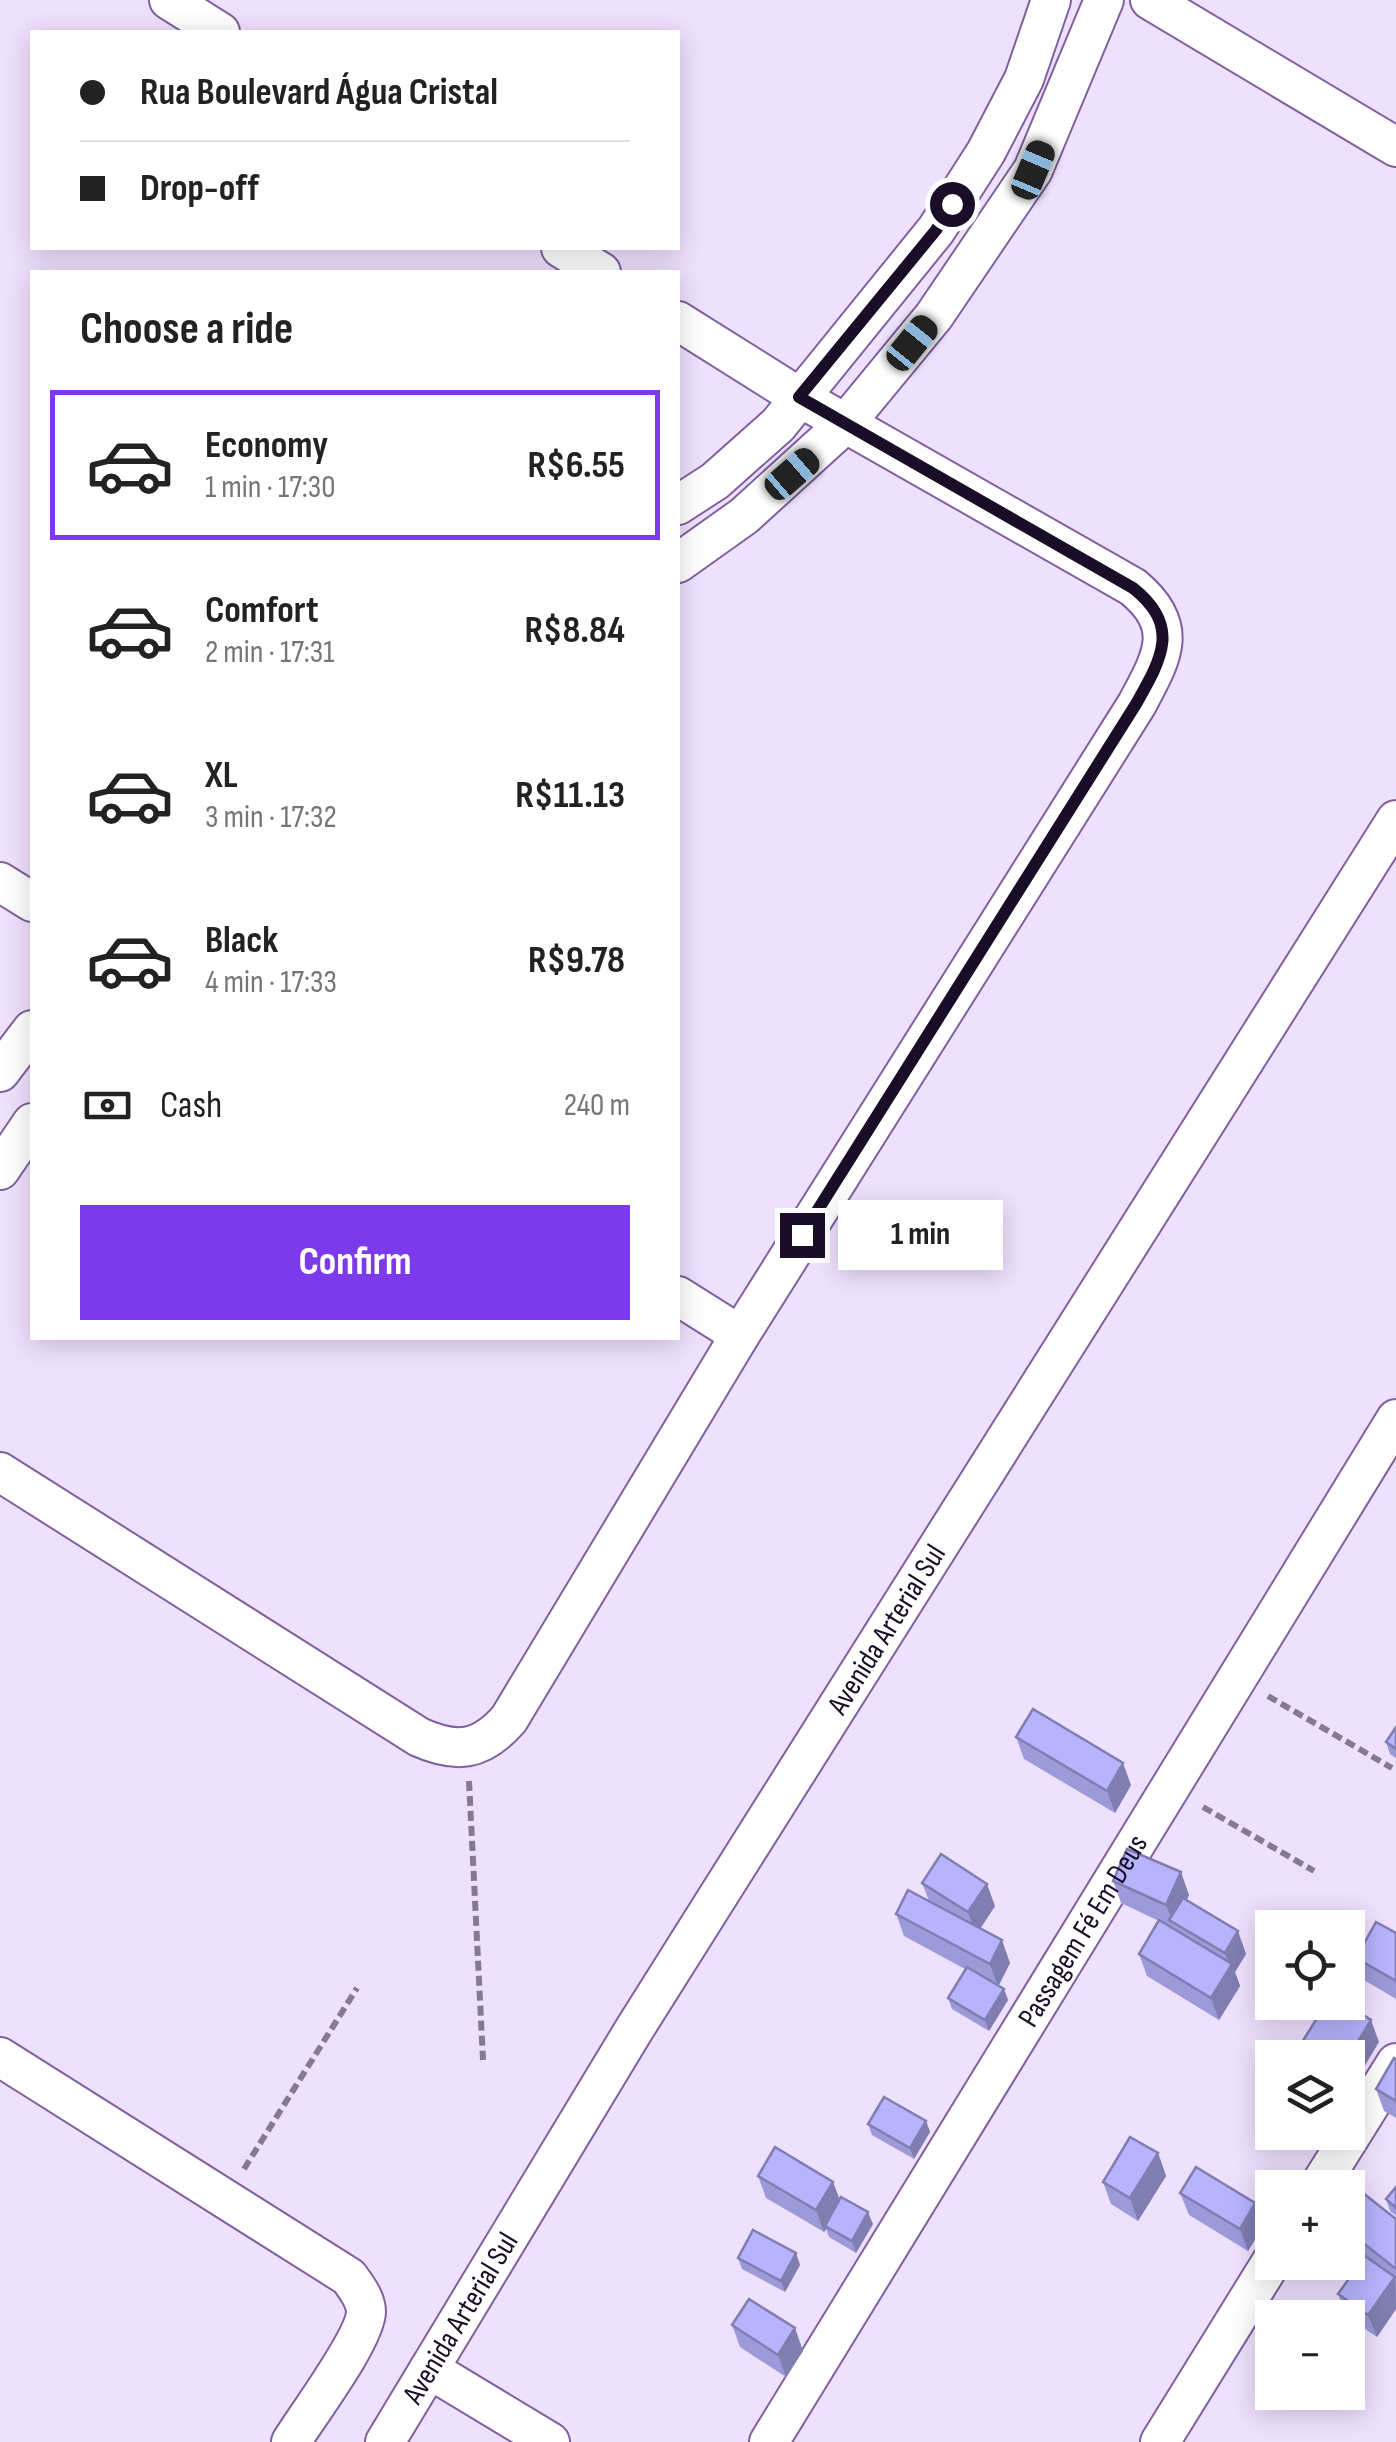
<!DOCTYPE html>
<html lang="en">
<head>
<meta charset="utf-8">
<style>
  :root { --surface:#fff; --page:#f2f2f2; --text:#222; --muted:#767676; --line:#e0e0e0; --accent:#7c3aed }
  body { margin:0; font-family:"Sofia Sans Condensed",sans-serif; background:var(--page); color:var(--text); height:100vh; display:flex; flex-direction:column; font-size:38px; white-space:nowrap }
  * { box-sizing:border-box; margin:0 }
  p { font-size:32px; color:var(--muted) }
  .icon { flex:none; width:55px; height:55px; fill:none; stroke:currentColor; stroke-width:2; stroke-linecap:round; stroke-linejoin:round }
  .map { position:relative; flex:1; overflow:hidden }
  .side { position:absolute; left:30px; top:270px; width:650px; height:1070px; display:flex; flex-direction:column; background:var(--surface); border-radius:0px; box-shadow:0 5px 25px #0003 }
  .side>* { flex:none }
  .hud { position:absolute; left:30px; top:30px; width:650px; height:220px; border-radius:0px; box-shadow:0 5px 25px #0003; display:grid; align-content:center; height:220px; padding:0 50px; background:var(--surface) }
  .controls { position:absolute; left:1255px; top:1910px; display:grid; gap:20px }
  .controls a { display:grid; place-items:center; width:110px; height:110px; border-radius:0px; background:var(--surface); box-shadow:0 5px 25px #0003; font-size:50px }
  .end { position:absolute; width:45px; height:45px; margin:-22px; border:12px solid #1a0d27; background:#fff; box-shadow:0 0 0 5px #fff }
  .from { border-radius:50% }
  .bubble { position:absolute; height:70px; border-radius:0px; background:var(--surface); box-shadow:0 5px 25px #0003; font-size:32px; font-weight:700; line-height:70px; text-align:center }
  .car { position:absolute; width:30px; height:60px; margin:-30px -15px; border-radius:12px; box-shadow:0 0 8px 2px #0007; background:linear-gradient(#222 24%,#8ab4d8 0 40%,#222 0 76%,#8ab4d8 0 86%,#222 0) }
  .hud b { display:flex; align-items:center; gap:35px; height:95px; font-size:38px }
  .hud b+b { border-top:2px solid var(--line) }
  .hud i { width:25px; height:25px; background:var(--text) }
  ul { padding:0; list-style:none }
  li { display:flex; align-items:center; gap:30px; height:150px; margin:0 20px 15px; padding:0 30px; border:5px solid transparent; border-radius:0px }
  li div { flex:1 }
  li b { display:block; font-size:38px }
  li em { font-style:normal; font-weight:700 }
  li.active { border-color:var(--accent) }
  li>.icon { width:90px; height:90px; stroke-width:1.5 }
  h2 { padding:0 50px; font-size:45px; line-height:120px }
  .pay { display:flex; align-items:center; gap:25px; height:110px; padding:0 50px; font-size:38px }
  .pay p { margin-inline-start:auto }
  .button { display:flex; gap:20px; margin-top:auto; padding:20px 50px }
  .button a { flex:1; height:115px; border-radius:0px; background:var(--accent); color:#fff; font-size:40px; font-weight:700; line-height:115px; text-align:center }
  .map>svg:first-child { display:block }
</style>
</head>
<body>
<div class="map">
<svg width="1396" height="2442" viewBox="0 0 1396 2442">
  <rect width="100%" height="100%" fill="#eee1fe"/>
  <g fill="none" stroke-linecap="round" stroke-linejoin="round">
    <!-- minor casing -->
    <g stroke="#8060a0" stroke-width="42">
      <g id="minor">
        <path d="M169,0L220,32"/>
        <path d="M1150,0L1396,147"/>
        <path d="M561,248L601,272"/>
        <path d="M678,505L715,481L778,425L936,230L986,152L1024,79L1051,0"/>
        <path d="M678,563L744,516L845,424L934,316L1033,170L1104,0"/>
        <path d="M0,882L32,902"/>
        <path d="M0,1072L32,1030"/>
        <path d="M0,1170L32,1123"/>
        <path d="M678,1296L740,1335"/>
        <path d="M0,1472L419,1737C457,1754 481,1751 509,1719L740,1335L1137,704C1162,657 1181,627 1133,587L799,397L678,321"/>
        <path d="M0,2057L349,2277C356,2287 366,2299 366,2312C365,2339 307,2416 291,2442"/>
        <path d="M1318,2188L1396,2063"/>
        <path d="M429,2369L550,2442"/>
        <path id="s1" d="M385,2442L635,2028L1396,820"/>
        <path id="s2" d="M769,2442L1396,1419"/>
        <path d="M1160,2442L1272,2261"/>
      </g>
    </g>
    <!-- path -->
    <path stroke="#867995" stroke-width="6" stroke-dasharray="10 5" stroke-linecap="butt" d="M1268,1696L1392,1768
      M469,1781L483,2060
      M1203,1807L1314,1871
      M244,2169L357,1988"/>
    <!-- minor -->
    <use href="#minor" stroke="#fff" stroke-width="38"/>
  </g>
  <!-- wall -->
  <path fill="#9d9ada" d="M1396,1727V1758L1390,1754L1386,1742Z
    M1016,1737L1131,1785L1115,1813L1024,1759Z
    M1113,1881L1189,1895L1187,1900L1246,1954L1235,1972L1240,1986L1219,2020L1147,1976L1139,1954L1159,1921L1121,1903Z
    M922,1883L995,1906L980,1929L1010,1963L998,1986L1004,1989L1008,2000L989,2031L952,2009L948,1998L965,1969L904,1936L896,1914L929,1901Z
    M1396,1933V1999L1364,1980L1356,1958Z
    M1396,2059V2118L1384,2111L1376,2089Z
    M926,2121L930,2132L914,2159L872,2135L868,2124Z
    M1158,2153L1166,2176L1138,2221L1111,2204L1103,2182Z
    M758,2176L833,2182L840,2200L873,2224L856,2253L829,2237L826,2229L824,2232L766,2198Z
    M1396,2187V2216L1390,2211L1386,2199Z
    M1348,2188L1396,2219V2309L1377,2337L1347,2317L1338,2294L1363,2259L1348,2247Z
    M1180,2193L1264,2225L1248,2251L1189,2215Z
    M796,2253L800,2265L785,2292L742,2269L738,2258Z
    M732,2325L803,2351L786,2377L740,2347Z"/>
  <!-- shaded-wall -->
  <path fill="#807db1" d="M1123,1763L1131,1785L1115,1813L1107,1791Z
    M1181,1872L1189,1895L1176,1924L1173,1922L1166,1905Z
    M987,1884L995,1906L976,1935L968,1912Z
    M1238,1931L1246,1954L1235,1972L1240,1986L1219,2020L1211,1998L1230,1967L1225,1953Z
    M1002,1940L1010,1963L998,1987L990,1964Z
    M1004,1989L1008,2000L989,2031L985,2020Z
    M1371,2020L1379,2042L1348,2094V2058Z
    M926,2121L930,2132L914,2159L910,2148Z
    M1158,2153L1166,2176L1138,2221L1130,2198Z
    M833,2182L841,2204L825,2226L826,2229L824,2232L816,2210Z
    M1255,2203L1264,2225L1248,2251L1240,2229Z
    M868,2212L873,2224L856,2253L852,2241Z
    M796,2253L800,2265L785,2292L781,2281Z
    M1395,2277L1396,2309L1377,2337L1368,2315Z
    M795,2328L803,2351L786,2377L778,2355Z
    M1357,2346L1361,2357L1348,2377V2360Z"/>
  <!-- building -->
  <path fill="#b7b3fd" stroke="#807db1" stroke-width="2.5" d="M1033,1709L1123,1763L1107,1791L1016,1737Z
    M1396,1727V1749L1386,1742Z
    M1127,1849L1181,1872L1166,1905L1113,1881Z
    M941,1854L987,1884L968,1912L922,1883Z
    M908,1890L1002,1940L990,1964L896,1914Z
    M1183,1898L1238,1931L1225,1953L1169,1920Z
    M1159,1920L1232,1964L1211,1998L1139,1954Z
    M1376,1922L1396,1933V1981L1356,1958Z
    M967,1967L1004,1989L985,2020L948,1998Z
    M1327,2002H1343L1371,2020L1348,2058H1305L1296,2052Z
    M1394,2058L1396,2059V2101L1376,2089Z
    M884,2097L926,2121L910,2148L868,2124Z
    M1130,2137L1158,2153L1130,2198L1103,2182Z
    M775,2147L833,2182L816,2210L758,2176Z
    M1196,2167L1255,2203L1240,2229L1180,2193Z
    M1339,2174L1396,2219V2269L1348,2231V2188H1328Z
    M1396,2187V2208L1386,2199Z
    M841,2197L868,2212L852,2241L825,2226Z
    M753,2230L796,2253L781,2281L738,2258Z
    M1365,2256L1395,2277L1368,2315L1338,2294Z
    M749,2299L795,2328L778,2355L732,2325Z
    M1348,2340L1357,2346L1348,2360Z"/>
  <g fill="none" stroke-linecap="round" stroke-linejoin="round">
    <!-- route -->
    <path stroke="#1a0d27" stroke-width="12" d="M802,1235L1136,704C1162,658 1181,626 1133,588L799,397L936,230L952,204"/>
  </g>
  <g text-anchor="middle" stroke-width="10" stroke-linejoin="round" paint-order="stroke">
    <!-- street labels -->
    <g font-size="30" fill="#1a0d27" stroke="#f4f4f4">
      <text dy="10" stroke="none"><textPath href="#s1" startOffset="955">Avenida Arterial Sul</textPath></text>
      <text dy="10" stroke="none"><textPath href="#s2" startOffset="600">Passagem Fé Em Deus</textPath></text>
      <text dy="10" stroke="none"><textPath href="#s1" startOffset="145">Avenida Arterial Sul</textPath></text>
    </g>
  </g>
</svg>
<div class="controls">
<a><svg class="icon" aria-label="locate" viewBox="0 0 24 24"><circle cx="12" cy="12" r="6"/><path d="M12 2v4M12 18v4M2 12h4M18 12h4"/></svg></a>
<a><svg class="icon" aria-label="layers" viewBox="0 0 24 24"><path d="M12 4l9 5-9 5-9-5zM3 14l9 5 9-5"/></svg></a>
<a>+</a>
<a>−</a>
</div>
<i class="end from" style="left:952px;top:204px"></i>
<i class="end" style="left:802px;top:1235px"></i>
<div class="bubble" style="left:838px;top:1200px;width:165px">1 min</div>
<i class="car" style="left:1033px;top:170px;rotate:23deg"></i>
<i class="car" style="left:912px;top:343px;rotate:39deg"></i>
<i class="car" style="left:792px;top:474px;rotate:49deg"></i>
<div class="hud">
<b><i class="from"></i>Rua Boulevard Água Cristal</b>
<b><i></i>Drop-off</b>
</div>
<section class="side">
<h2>Choose a ride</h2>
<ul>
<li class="active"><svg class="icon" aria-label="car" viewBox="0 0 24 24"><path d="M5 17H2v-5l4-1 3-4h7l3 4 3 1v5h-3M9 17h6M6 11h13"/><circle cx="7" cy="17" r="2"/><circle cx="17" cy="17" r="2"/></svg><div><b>Economy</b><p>1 min · 17:30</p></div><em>R$6.55</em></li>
<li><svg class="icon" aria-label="car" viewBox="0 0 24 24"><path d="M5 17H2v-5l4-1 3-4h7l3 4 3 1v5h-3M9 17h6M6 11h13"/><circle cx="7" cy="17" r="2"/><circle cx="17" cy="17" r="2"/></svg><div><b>Comfort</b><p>2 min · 17:31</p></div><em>R$8.84</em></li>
<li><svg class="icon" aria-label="car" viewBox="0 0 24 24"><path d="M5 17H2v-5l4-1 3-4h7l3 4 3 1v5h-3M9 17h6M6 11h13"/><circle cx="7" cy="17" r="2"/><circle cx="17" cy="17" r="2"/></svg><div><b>XL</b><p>3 min · 17:32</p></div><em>R$11.13</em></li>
<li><svg class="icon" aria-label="car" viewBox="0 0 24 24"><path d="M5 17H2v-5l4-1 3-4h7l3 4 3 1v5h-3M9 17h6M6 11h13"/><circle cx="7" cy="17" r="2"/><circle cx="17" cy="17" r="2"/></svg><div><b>Black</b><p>4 min · 17:33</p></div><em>R$9.78</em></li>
</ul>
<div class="pay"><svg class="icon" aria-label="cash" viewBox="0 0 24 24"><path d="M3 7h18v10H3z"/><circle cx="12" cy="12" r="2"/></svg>Cash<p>240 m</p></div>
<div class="button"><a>Confirm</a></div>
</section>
</div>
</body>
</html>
